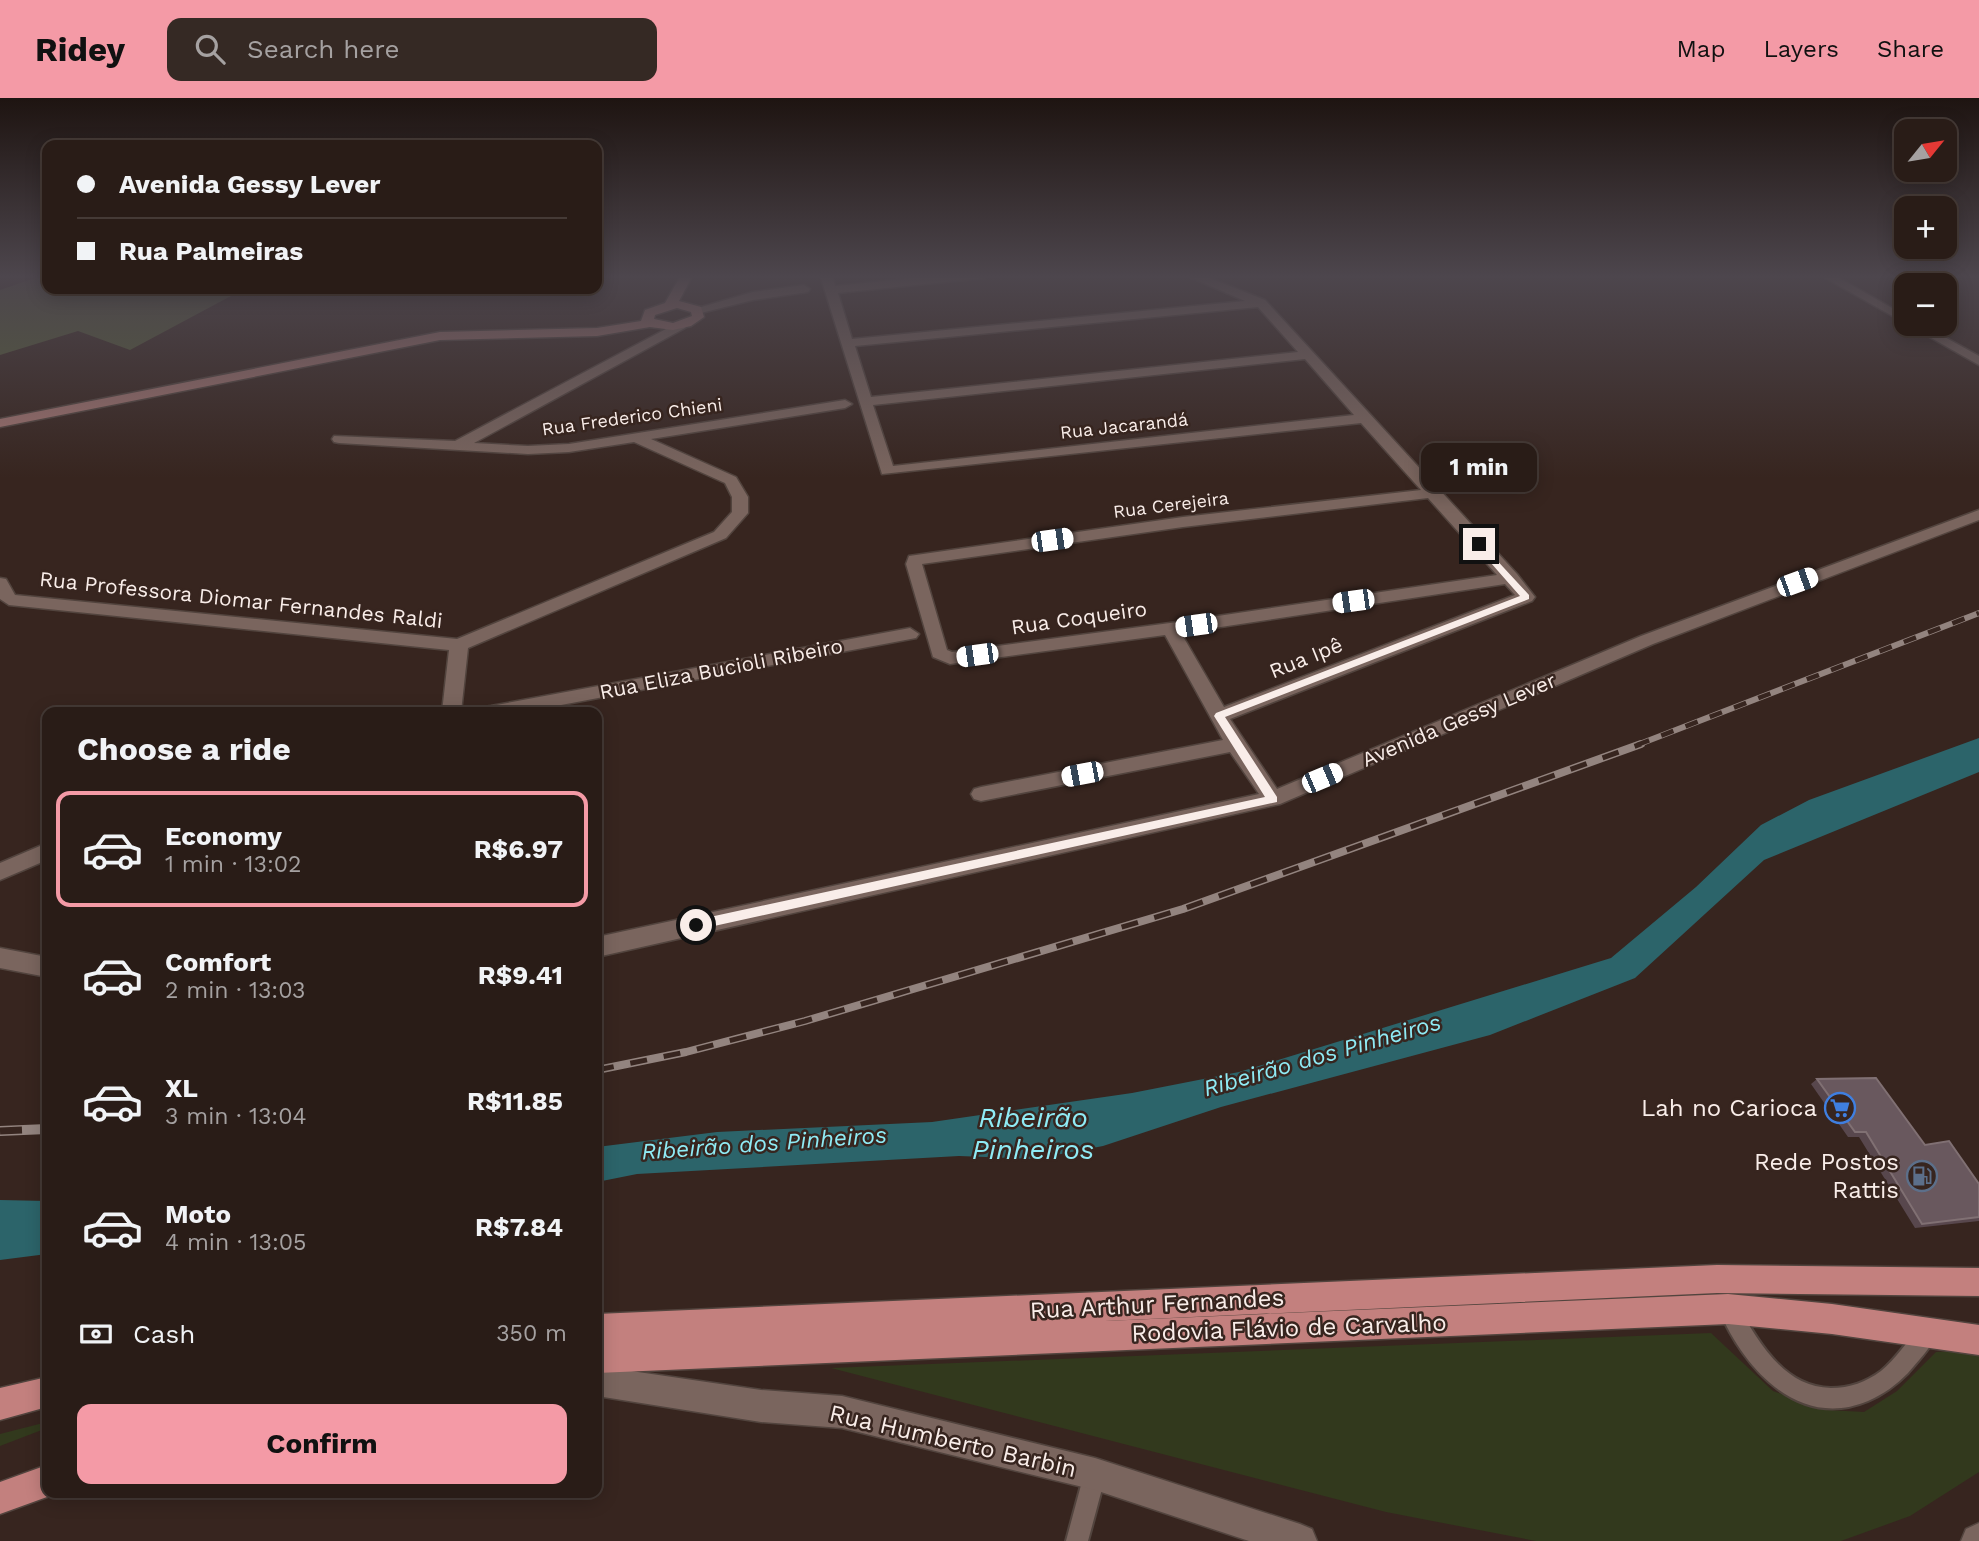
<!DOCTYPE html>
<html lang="en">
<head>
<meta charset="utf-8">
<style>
  :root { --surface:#291c17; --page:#352924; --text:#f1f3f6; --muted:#a5a1a1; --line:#453a36; --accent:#f49aa6 }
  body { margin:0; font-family:"Work Sans",sans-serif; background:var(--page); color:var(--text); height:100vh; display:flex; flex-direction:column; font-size:26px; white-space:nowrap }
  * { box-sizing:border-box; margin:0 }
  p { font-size:23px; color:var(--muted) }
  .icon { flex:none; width:38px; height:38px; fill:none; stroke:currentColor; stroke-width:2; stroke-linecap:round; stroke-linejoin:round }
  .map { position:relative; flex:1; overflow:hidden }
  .sheet { position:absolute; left:42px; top:609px; width:560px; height:791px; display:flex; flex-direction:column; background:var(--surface); border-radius:14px; box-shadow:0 4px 18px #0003,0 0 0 2px var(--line) }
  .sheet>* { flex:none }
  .banner { position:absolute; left:42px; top:42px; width:560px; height:154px; border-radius:14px; box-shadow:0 4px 18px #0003,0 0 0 2px var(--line); display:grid; align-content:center; height:154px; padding:0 35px; background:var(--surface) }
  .needle { width:46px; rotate:60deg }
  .controls { position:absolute; left:1894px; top:21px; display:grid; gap:14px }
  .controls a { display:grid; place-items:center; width:63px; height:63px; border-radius:14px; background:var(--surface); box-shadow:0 4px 18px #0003,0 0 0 2px var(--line); font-size:35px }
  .end { position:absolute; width:32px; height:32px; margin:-16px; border:9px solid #f9ede9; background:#111; box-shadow:0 0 0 4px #111 }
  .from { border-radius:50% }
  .bubble { position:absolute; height:49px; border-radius:14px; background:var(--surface); box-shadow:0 4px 18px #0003,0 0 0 2px var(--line); font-size:23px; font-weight:700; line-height:49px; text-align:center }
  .car { position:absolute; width:21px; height:42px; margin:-21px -10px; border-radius:9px; box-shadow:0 0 5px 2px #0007; background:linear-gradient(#fff 24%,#345 0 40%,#fff 0 76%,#345 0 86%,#fff 0) }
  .banner b { display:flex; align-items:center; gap:24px; height:66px; font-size:26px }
  .banner b+b { border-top:2px solid var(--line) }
  .banner i { width:18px; height:18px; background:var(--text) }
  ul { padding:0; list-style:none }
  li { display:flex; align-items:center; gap:21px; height:116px; margin:0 14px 10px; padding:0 21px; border:4px solid transparent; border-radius:14px }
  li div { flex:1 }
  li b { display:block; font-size:26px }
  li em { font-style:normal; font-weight:700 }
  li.on { border-color:var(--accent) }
  li>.icon { width:63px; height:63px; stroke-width:1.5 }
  h2 { padding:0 35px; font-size:32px; line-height:84px }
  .pay { display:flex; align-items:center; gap:18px; height:77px; padding:0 35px; font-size:26px }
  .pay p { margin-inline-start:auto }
  .action { display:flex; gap:14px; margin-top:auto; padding:14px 35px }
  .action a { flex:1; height:80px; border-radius:14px; background:var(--accent); color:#111; font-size:28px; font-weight:700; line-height:80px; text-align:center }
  header { display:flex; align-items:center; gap:42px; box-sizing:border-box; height:98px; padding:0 35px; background:var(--accent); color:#111 }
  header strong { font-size:33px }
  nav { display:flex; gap:38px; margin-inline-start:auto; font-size:24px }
  .search { width:490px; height:63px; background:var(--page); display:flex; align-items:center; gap:18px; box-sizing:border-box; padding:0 24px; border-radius:14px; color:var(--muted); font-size:26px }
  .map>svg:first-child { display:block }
</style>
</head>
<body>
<header>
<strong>Ridey</strong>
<div class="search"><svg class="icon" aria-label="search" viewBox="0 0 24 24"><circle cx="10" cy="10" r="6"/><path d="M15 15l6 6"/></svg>Search here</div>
<nav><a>Map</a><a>Layers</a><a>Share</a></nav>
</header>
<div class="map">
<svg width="1979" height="1443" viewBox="0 0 1979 1443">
  <rect width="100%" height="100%" fill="#37251f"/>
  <!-- green -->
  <path fill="#32391d" d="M1711,1235L1773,1293L1827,1312L1864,1314L1897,1293L1936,1254L1979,1251V1374L1910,1418L1841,1443H1536L1386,1414L831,1270Z
    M47,1324V1330L0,1348V1336Z"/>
  <!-- forest -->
  <path fill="#555f39" d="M44,177H47V191H244L130,252L78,233L0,257V192Z"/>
  <!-- water -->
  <path fill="#2c646a" d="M1979,640V674L1764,762L1635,880L1490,937L1221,1009L1103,1048L1035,1061L959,1058L637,1076L597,1084V1049L717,1034L932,1024L1132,995L1239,974L1611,860L1696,789L1761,727L1809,702Z
    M0,1102L47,1103V1156L0,1162Z"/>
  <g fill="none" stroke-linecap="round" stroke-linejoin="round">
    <!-- lane casing -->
    <g stroke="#52443e" stroke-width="4">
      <path id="lane" d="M1729,1202L1736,1205C1758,1242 1782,1289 1831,1290C1850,1290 1866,1284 1881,1273C1896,1261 1907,1243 1920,1229L1927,1226L1934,1229L1937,1236C1931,1250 1918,1263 1908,1275C1896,1287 1884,1296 1868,1303C1799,1332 1744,1271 1719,1212L1722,1205Z
        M1095,1365L1103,1368L1106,1376L1088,1443H1066L1084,1376L1087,1368Z"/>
    </g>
    <!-- street casing -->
    <g stroke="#52443e" stroke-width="3">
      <path id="street" d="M820,177H832L835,188L943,177H989L984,180L838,195L852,241L1245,203L1185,177H1202L1265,202L1517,476L1535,499L1532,503L1230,621L1277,691L1641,538L1979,412V422L1653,546L1280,706L597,859V839L1259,696L1230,654L981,703L974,701L971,696L974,691L981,689L1223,642L1165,537L950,566L933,559L906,466L909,458L1183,419L1421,392L1361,325L882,376ZM1258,209L1298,254L871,299L855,248ZM1305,261L1354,317L893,368L873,307ZM1428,400L1497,477L1170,525L952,554L947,552L922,466L1183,429ZM1505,486L1515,497L1224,609L1181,535Z
        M1820,177H1834L1906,218V226H1921L1979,258V267Z
        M804,187L810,191L808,194L753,202L697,216L691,212L753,194Z
        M681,223L687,227L685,230L474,345L528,348L569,346L845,302L852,306L845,310L651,341L736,379L748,399V415L726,440L468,550L461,614H442L449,552L9,507L0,501V480L6,481L15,497L457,541L714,434L732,414V399L725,385L634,344L569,354L528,356L339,345L334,344L332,341L334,338L455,343Z
        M910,530L919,536L916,540L524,614H481L484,609L491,608Z
        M47,745V762L0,782V765Z
        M0,850L47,859V879L0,870Z
        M597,1268L761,1292L842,1298L1095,1360L1300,1426L1312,1431L1317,1443H1249L1095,1392L842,1330L761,1324L597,1298Z
        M1979,1425V1443H1961L1966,1431Z"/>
    </g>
    <!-- secondary casing -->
    <g stroke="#52443e" stroke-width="3">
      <path id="secondary" d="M681,177H693L679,203L701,209L704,219L691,228L673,232L650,229L597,238L440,242L0,329V321L440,234L597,230L641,223L645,212L665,205ZM677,210L691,214L692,218L673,225L654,221L655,217Z"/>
    </g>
    <!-- primary casing -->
    <g stroke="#52443e" stroke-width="3">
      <path id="primary" d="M1717,1167L1979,1170V1198L1717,1195L1105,1223L1728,1196L1832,1206L1979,1227V1257L1832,1236L1728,1226L597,1275V1216Z
        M47,1279V1309L0,1322V1290Z
        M47,1367V1395H58L0,1416V1384Z"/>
    </g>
    <!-- lane -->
    <use href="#lane" fill="#7a655e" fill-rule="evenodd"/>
    <!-- street -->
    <use href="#street" fill="#7a655e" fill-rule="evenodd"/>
    <!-- secondary -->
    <use href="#secondary" fill="#9e726e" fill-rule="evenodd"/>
    <!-- primary -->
    <use href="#primary" fill="#c3807e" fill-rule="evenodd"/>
    <!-- rail-far2 casing -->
    <g stroke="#93847f" stroke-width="6">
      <path id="rail-far2" d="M1637,647L1979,515"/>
    </g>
    <!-- rail-far1 casing -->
    <g stroke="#93847f" stroke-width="8">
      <path id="rail-far1" d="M597,972L686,954L805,923L1183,811L1641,646"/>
    </g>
    <!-- rail casing -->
    <g stroke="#93847f" stroke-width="10">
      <path id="rail" d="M0,1033L47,1031"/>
    </g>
    <!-- rail-far2 -->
    <use href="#rail-far2" stroke="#37251f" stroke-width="4.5" stroke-dasharray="13" stroke-linecap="butt"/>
    <!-- rail-far1 -->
    <use href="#rail-far1" stroke="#37251f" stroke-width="5" stroke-dasharray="17" stroke-linecap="butt"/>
    <!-- rail -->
    <use href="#rail" stroke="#37251f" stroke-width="7" stroke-dasharray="22" stroke-linecap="butt"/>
  </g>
  <!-- wall -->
  <path fill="#58474d" d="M1817,981L1925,1047L1979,1086V1123L1915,1130L1859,1039H1848L1811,986Z"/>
  <!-- building -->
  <path fill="#69585e" stroke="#807073" stroke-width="2" d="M1876,980L1925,1047L1949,1043L1979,1086V1119L1922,1126L1866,1034H1855L1817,981Z"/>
  <!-- sky -->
  <linearGradient id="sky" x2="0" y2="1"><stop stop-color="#1e1411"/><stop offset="0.47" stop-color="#4d464d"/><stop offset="1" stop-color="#4d464d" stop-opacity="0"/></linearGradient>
  <rect width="1979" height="380" fill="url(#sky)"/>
  <!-- route -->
  <path fill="#f9ede9" d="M1479,443L1529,497V501L1225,619L1277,699V704L696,832L690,827L696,822L1265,699L1214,618L1216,615L1520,498L1476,448L1475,446Z"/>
  <!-- icons -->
  <defs>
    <g id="supermarket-ring" transform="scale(1.575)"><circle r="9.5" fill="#37251f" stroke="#3f7fe0" stroke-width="1.5"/><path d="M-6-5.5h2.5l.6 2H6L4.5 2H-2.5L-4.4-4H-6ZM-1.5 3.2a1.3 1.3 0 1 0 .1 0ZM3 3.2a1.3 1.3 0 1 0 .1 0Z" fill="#3f7fe0"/></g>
    <g id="fuel-ring" transform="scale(1.575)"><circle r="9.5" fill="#37251f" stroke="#5c6f8a" stroke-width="1.5"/><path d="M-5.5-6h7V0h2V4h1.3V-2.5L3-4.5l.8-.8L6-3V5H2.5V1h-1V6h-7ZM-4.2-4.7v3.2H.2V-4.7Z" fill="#5c6f8a"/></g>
  </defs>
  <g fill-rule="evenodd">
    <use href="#supermarket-ring" x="1840" y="1010"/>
    <use href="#fuel-ring" x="1922" y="1078"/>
  </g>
  <g text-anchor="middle" stroke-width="5" stroke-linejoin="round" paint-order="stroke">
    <!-- far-street labels -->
    <g font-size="18" fill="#f9ede9" stroke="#37251f">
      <text transform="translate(632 319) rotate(-8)" y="6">Rua Frederico Chieni</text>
      <text transform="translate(1124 328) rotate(-6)" y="6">Rua Jacarandá</text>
      <text transform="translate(1171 407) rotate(-7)" y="6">Rua Cerejeira</text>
    </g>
    <!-- street labels -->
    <g font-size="21" fill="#f9ede9" stroke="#37251f">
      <text transform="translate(241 502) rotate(6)" y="7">Rua Professora Diomar Fernandes Raldi</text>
      <text transform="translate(1079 520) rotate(-8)" y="7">Rua Coqueiro</text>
      <text transform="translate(1306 560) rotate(-22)" y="7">Rua Ipê</text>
      <text transform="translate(721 571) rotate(-11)" y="7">Rua Eliza Bucioli Ribeiro</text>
      <text transform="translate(1459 622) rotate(-23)" y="7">Avenida Gessy Lever</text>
    </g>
    <!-- water labels -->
    <g font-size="23" font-style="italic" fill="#8febf5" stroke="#37251f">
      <text transform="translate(1322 957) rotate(-16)" y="8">Ribeirão dos Pinheiros</text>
      <text transform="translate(764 1045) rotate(-4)" y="8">Ribeirão dos Pinheiros</text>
    </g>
    <!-- near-poi labels -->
    <g font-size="24" fill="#f9ede9" stroke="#37251f" text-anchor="end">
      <text x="1817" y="1018">Lah no Carioca</text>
      <text x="1899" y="1072">Rede Postos<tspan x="1899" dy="28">Rattis</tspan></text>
    </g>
    <!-- near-street labels -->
    <g font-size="24" fill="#f9ede9" stroke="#37251f">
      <text transform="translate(1157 1206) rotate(-3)" y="8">Rua Arthur Fernandes</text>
      <text transform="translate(1289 1230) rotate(-2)" y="8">Rodovia Flávio de Carvalho</text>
      <text transform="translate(953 1343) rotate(13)" y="8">Rua Humberto Barbin</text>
    </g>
    <!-- near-water labels -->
    <g font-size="28" font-style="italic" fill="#8febf5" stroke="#37251f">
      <text x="1033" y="1029">Ribeirão<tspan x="1033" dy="32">Pinheiros</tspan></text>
    </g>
  </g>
</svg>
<div class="controls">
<a><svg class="needle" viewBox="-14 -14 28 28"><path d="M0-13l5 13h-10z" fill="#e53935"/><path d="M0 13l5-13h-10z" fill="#a5a1a1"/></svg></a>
<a>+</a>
<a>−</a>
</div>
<i class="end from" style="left:696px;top:827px"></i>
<i class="end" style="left:1479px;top:446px"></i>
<div class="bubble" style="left:1421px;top:345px;width:116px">1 min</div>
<i class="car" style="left:1052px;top:442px;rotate:82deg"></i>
<i class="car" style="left:1797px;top:484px;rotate:70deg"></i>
<i class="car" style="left:1353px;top:503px;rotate:262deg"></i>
<i class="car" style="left:1196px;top:527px;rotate:262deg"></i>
<i class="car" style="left:977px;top:557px;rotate:262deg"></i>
<i class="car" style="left:1082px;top:676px;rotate:259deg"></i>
<i class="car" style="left:1322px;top:680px;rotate:67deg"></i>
<div class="banner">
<b><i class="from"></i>Avenida Gessy Lever</b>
<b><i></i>Rua Palmeiras</b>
</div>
<section class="sheet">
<h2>Choose a ride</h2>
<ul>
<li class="on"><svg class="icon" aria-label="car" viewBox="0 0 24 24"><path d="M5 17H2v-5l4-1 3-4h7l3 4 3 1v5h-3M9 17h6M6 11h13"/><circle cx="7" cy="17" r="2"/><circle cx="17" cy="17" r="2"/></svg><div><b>Economy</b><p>1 min · 13:02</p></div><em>R$6.97</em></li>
<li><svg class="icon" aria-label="car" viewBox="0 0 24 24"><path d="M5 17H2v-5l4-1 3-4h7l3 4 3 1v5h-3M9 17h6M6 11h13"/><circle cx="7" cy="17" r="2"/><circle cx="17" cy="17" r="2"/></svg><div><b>Comfort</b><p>2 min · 13:03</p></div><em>R$9.41</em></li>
<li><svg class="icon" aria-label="car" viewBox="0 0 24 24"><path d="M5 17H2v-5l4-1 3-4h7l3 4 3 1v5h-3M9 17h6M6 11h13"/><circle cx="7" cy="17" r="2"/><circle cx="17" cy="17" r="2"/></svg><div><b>XL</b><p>3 min · 13:04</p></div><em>R$11.85</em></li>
<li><svg class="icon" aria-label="car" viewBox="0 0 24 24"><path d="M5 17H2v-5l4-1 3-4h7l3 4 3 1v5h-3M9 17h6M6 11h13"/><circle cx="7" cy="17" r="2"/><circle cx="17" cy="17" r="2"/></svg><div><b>Moto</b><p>4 min · 13:05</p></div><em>R$7.84</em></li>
</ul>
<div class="pay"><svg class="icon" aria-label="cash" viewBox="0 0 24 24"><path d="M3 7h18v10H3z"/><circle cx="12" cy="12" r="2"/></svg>Cash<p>350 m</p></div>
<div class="action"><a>Confirm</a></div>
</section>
</div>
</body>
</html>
